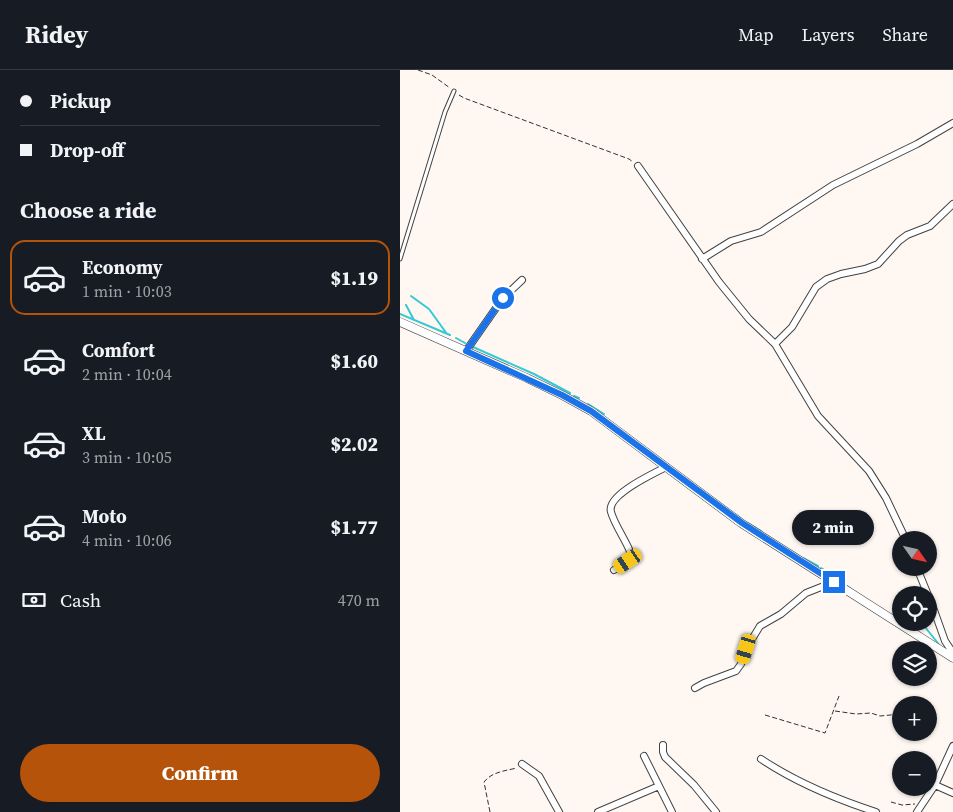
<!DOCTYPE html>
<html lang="en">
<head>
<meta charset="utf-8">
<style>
  :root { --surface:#171b24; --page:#242831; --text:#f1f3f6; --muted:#9ea1a6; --line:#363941; --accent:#b45309 }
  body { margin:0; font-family:"Source Serif 4",serif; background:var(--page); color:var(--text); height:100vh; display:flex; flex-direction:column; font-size:19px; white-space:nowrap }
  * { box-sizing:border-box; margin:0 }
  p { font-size:16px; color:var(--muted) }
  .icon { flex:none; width:28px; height:28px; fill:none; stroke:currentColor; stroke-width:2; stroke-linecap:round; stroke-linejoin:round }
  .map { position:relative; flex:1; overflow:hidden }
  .side { display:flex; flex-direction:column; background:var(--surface); width:400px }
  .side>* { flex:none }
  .top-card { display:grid; align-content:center; height:110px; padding:0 20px; background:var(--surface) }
  .needle { width:32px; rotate:124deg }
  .fabs { position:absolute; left:492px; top:461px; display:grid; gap:10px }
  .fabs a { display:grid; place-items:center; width:45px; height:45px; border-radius:50%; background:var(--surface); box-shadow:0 1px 4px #0004; font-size:25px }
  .end { position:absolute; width:22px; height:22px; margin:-11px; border:6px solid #1a73e8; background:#fff; box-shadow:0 0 0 2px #fff }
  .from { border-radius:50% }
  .bubble { position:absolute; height:35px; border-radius:18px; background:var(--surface); box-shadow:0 1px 4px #0004; font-size:16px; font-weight:800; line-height:35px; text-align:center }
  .car { position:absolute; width:15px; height:30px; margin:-15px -8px; border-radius:6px; box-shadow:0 0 4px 1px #0007; background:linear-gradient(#f5c518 24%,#345 0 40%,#f5c518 0 76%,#345 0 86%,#f5c518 0) }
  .top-card b { display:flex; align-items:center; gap:18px; height:48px; font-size:19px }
  .top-card b+b { border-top:1px solid var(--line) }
  .top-card i { width:12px; height:12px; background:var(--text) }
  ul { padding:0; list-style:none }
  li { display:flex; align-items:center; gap:15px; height:75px; margin:0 10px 8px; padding:0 10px; border:2px solid transparent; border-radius:15px }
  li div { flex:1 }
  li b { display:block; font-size:19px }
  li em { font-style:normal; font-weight:800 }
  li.on { border-color:var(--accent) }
  li>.icon { width:45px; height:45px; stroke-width:1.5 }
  h2 { padding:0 20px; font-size:22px; line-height:60px }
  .pay { display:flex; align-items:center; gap:12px; height:55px; padding:0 20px; font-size:19px }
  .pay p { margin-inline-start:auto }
  .action { display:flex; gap:10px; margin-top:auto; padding:10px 20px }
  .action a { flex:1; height:58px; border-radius:30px; background:var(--accent); color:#fff; font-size:20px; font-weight:800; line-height:58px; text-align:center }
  header { display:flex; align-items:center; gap:30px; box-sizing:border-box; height:70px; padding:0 25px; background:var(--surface); border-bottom:1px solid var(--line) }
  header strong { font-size:24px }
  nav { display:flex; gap:28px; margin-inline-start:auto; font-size:18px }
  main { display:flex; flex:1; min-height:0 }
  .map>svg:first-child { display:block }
</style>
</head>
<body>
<header>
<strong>Ridey</strong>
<nav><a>Map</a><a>Layers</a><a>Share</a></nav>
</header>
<main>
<section class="side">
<div class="top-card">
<b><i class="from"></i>Pickup</b>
<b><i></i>Drop-off</b>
</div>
<h2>Choose a ride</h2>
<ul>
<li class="on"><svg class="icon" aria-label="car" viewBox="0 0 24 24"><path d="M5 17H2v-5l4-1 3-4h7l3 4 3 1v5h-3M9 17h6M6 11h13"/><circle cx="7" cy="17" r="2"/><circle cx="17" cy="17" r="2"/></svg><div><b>Economy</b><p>1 min · 10:03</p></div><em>$1.19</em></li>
<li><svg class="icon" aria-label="car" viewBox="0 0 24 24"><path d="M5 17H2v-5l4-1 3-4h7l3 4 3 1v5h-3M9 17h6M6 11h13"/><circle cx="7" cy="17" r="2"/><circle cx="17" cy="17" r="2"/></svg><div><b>Comfort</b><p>2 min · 10:04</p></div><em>$1.60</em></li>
<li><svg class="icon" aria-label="car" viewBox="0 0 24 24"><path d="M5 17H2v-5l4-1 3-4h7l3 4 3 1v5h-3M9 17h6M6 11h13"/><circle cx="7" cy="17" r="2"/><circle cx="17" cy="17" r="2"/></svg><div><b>XL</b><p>3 min · 10:05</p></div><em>$2.02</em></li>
<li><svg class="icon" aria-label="car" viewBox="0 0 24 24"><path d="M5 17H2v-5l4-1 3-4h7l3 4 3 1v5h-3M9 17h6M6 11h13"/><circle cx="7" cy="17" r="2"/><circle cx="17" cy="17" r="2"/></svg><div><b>Moto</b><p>4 min · 10:06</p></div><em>$1.77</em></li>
</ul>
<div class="pay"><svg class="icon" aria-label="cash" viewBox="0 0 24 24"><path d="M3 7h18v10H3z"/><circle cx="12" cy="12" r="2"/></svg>Cash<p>470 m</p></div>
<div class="action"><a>Confirm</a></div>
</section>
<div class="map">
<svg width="553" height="742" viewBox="0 0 553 742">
  <rect width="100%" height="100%" fill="#fff8f2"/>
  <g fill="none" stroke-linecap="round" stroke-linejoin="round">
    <!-- stream -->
    <path stroke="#35c9d5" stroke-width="2" d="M11,226L29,239L47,264
      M6,235L14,250
      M0,244L50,265
      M56,268L65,273
      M73,277L134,304L170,323
      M174,326L179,328
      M188,334L204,344
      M335,444L342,449
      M348,453L361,461
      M403,488L418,496
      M421,498L428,502
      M432,505L451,519
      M521,552L541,577"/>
    <!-- service casing -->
    <g stroke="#424242" stroke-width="5">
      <path id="service" d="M0,189L45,42L54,21"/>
    </g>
    <!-- minor casing -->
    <g stroke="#424242" stroke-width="8">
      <path id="minor" d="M238,96L319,212L349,249L375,274L418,346L469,401L486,428L506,470
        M302,189L331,171L361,162L433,115L517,74L553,53
        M375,274L392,257L416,217L427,209L441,204L465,199L478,194L499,171L507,165L530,156L553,134
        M66,281L103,228L122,210
        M517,498L528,525
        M214,500L228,491L231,484C226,470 215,456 211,442C206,425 253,404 266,397
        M529,526L545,571L553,583
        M295,618L304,613L336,601L341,594L346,579L360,556L381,544L406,523L434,512
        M263,675V682L265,687L294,715L316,742
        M244,686L272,742
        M361,689C397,713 436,729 476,742
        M122,694L139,706L159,742
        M535,715L553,723
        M198,742L259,716
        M517,742L535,715L553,676"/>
    </g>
    <!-- tertiary casing -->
    <g stroke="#424242" stroke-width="9">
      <path id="tertiary" d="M0,252L127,308L162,325L191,341L341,453L553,588"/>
    </g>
    <!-- path -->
    <path stroke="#313131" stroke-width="1" stroke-dasharray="5 2.5" stroke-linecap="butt" d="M18,0L32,5L50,18
      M59,25L64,28L229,89L233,92
      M435,641L456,644L471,643L480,646L501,644
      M365,645L425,663L439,626
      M491,732L502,735L515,734
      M90,742L84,712C92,702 104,701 117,698"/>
    <!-- service -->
    <use href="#service" stroke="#fff" stroke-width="3"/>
    <!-- minor -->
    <use href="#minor" stroke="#fff" stroke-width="6"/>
    <!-- tertiary -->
    <use href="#tertiary" stroke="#fff" stroke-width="8"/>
  </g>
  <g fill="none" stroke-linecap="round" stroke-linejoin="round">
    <!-- route -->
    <path stroke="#1a73e8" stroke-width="6" d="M103,228L66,281L162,325L191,341L342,453L434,512"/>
  </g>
</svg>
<div class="fabs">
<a><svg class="needle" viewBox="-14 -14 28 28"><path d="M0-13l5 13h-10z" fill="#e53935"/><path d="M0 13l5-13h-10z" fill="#9ea1a6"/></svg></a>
<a><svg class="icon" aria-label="locate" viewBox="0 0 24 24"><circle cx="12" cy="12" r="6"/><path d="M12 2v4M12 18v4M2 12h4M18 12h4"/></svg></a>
<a><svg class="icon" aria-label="layers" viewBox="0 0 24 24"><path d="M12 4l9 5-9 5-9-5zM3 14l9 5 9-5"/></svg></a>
<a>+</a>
<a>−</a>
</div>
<i class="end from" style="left:103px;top:228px"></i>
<i class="end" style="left:434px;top:512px"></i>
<div class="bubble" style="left:392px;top:440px;width:82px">2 min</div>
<i class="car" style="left:228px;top:491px;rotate:236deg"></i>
<i class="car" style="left:346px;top:579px;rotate:197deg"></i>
</div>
</main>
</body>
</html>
